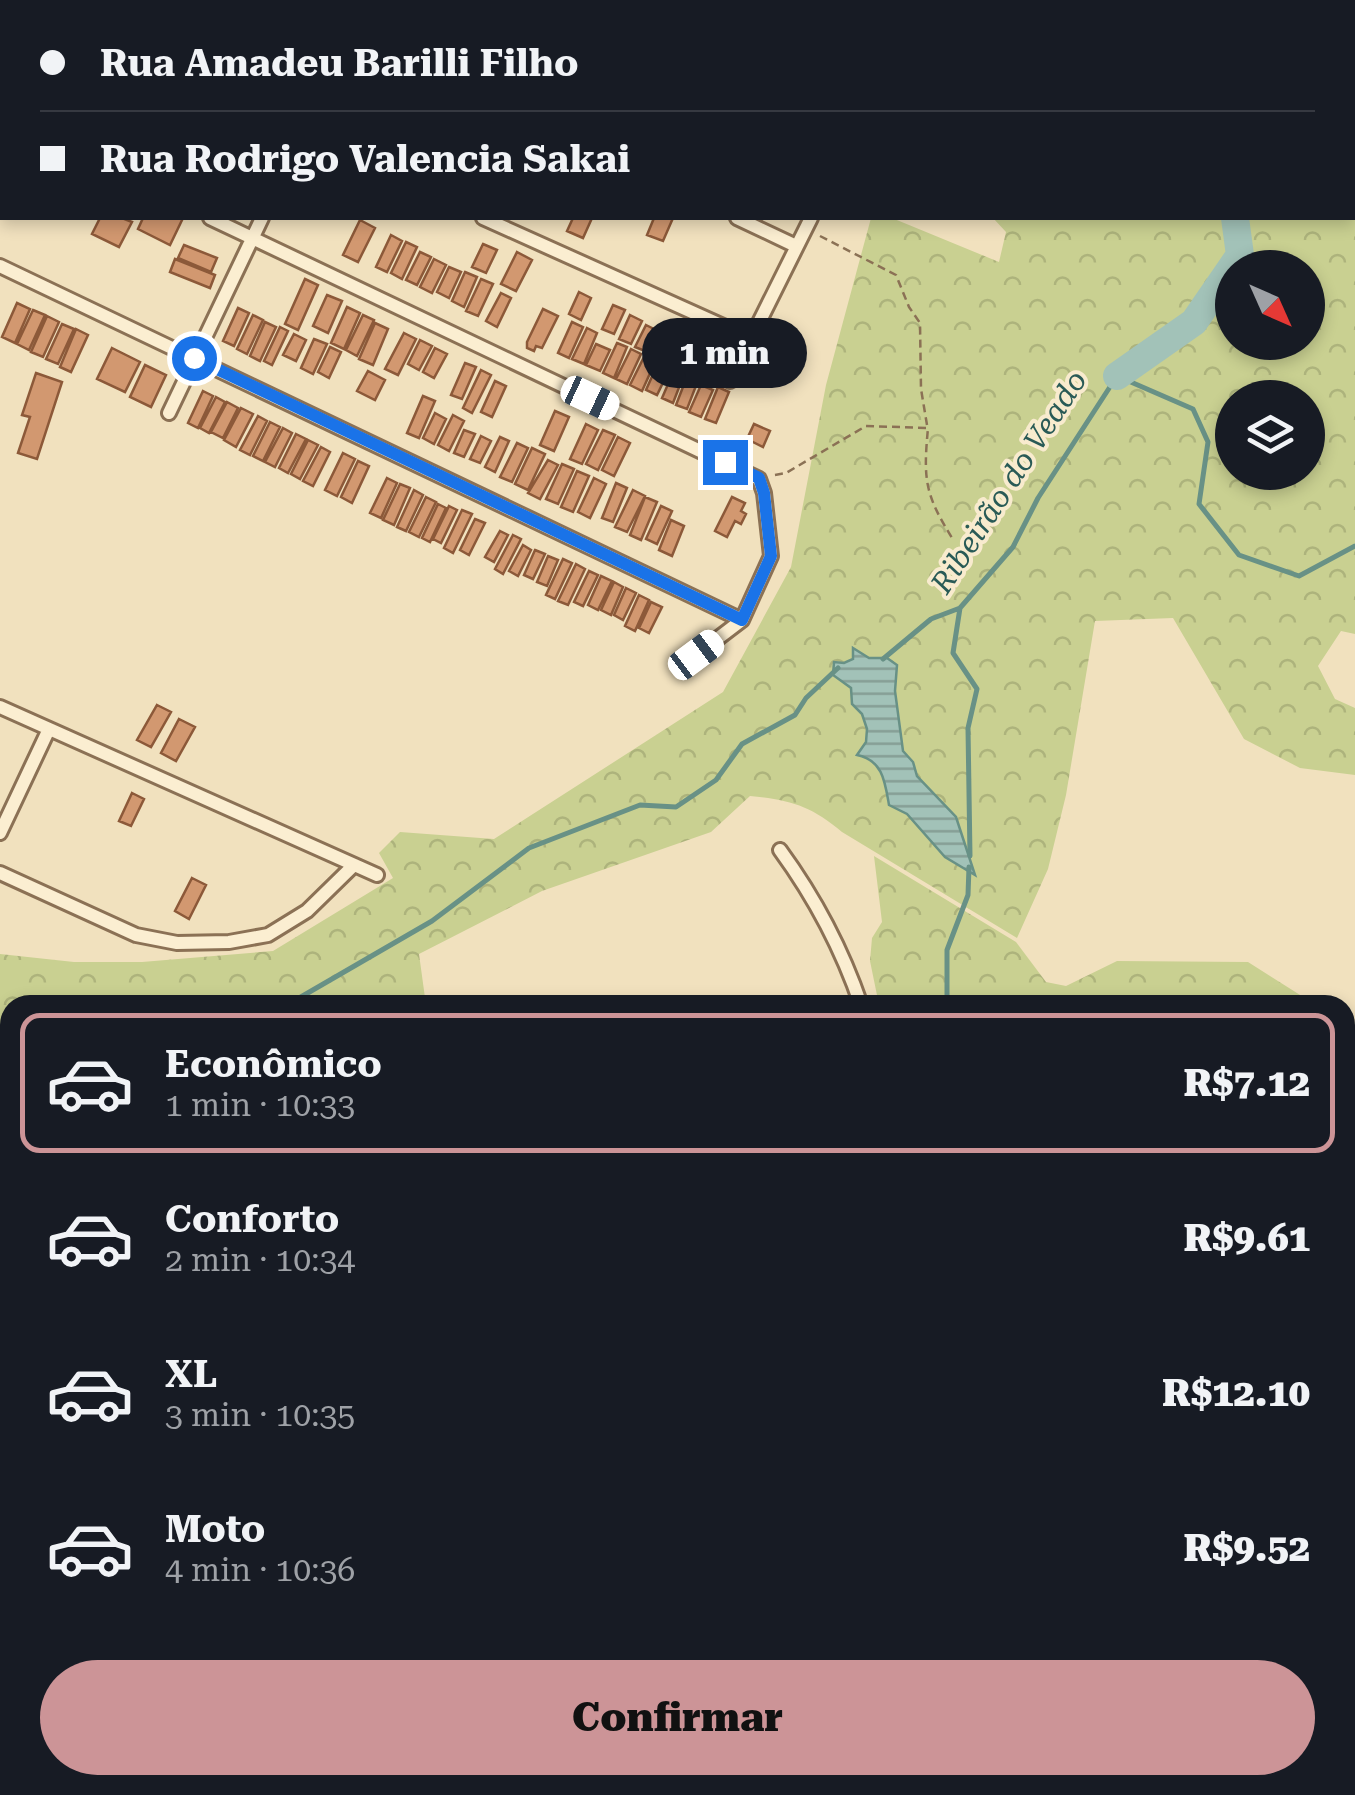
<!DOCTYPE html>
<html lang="pt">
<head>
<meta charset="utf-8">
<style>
  :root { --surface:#171b24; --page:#242831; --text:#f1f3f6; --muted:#9ea1a6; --line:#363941; --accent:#cc9497 }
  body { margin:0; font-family:"Roboto Serif",serif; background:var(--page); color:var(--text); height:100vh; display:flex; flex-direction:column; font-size:38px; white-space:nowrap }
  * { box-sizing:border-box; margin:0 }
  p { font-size:32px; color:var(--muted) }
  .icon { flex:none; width:55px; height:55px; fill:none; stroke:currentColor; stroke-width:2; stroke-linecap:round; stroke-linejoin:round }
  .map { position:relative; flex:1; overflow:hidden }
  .drawer { position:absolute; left:0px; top:995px; width:1355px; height:800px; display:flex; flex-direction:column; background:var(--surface); border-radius:30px 30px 0 0; box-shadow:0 5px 15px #0003 }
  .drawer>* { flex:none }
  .top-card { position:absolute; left:0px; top:0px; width:1355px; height:220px; box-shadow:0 5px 15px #0003; display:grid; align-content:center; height:220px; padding:0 40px; background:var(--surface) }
  .needle { width:65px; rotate:135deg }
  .controls { position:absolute; left:1215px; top:250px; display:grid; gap:20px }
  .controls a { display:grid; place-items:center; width:110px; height:110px; border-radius:50%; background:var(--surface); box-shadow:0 5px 15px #0003; font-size:50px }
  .end { position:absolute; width:45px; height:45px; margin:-22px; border:12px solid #1a73e8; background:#fff; box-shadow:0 0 0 5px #fff }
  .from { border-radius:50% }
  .bubble { position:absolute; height:70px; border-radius:35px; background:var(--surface); box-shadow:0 5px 15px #0003; font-size:32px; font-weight:800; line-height:70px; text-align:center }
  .car { position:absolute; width:30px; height:60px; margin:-30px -15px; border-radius:12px; box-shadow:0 0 8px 2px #0007; background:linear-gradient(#fff 24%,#345 0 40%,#fff 0 76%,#345 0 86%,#fff 0) }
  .top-card b { display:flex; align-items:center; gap:35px; height:95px; font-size:38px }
  .top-card b+b { border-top:2px solid var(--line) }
  .top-card i { width:25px; height:25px; background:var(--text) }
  ul { padding:18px 0 0; list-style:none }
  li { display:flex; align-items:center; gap:30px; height:140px; margin:0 20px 15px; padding:0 20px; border:5px solid transparent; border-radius:20px }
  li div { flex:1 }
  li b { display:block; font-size:38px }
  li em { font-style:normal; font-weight:800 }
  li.selected { border-color:var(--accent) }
  li>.icon { width:90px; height:90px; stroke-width:1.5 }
  .action { display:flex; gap:20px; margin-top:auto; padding:20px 40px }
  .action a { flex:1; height:115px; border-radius:60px; background:var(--accent); color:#111; font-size:40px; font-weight:800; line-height:115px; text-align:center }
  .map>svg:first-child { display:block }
</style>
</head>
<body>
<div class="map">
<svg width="1355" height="1795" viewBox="0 0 1355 1795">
  <defs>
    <pattern id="forest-crowns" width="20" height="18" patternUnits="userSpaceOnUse" patternTransform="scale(2.5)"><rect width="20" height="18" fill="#c9d091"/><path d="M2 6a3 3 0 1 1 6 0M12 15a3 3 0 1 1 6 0" fill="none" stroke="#adb37c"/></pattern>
    <pattern id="water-rules" width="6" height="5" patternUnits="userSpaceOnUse" patternTransform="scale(2.5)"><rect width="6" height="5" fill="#a2c2b8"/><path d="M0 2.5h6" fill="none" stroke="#859e95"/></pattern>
  </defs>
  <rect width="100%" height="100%" fill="#f1e1be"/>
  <!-- forest -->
  <path fill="url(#forest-crowns)" fill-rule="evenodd" d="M856,0H1355V634L1341,631L1318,666L1335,699L1355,708V775L1300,768L1244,739L1173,618L1095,621L1066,795L1048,869L1017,938L842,832C811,806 791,800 750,796L711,832L542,891L419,954L426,1005H10V1107L0,1104V954L74,962H142L273,951L393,878L379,853L400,832L494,839L723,692L791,567L826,385L871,218H892L999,262L1006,232L993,218H1352V2ZM1232,268H1308V342H1232ZM1232,398H1308V472H1232Z
    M874,856L1016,942L1046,982L1066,986L1117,961L1248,962L1316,1005H879L870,961L872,938L882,922Z
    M1345,1026L1355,1033V1177L1345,1182Z
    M908,1785H1039L1036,1795H908Z"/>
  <!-- water -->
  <path fill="url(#water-rules)" stroke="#689186" stroke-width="2.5" d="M853,648L869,658H887L897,665L895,691L903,751L913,762L917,776L956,817L975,875L945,857L907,814L889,805C885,782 883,760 857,755L866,742L867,729L862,714L852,704L851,688L833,675L834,662L844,663L853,659Z"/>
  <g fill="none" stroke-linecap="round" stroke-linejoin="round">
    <!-- stream -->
    <path stroke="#689186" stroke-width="5" d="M883,659L931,619L960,608
      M970,856L968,728L977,689L953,653L960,608L1013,547L1038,498L1117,376L1193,409L1208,442L1199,504L1239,555L1299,576L1355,546
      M287,1005L432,921L529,848L640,805L676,807L716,780L742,744L795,715L806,698L838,668
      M947,1005V950L968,895L969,867
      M0,1043L10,1045
      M955,1795L960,1785"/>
    <!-- river -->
    <path stroke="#a2c2b8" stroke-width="28" d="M1287,2L1288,0
      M1117,376L1194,322L1240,255L1235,218"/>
  </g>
  <!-- building -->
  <path fill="#d29870" stroke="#8c5939" stroke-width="2.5" d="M100,218H122L132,222L119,247L92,234Z
    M143,218H183L170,245L138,229Z
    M573,218H592L583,238L567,231Z
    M654,218H673L663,241L647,235Z
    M360,220L375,228L358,262L343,255Z
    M391,235L402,241L387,272L376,267Z
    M406,242L417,247L402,279L391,273Z
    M483,244L497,250L486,273L472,267Z
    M184,245L217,258L211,272L178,258Z
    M420,252L431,257L417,285L406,280Z
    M517,252L532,260L516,291L501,284Z
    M175,259L215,275L210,288L170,272Z
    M434,259L446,265L432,293L420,287Z
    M449,267L461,272L449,298L437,292Z
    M465,272L477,277L464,307L452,301Z
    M305,279L318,285L298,330L285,324Z
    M481,279L493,284L478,316L466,311Z
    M579,292L591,298L581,320L569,314Z
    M501,293L511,298L497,327L486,321Z
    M327,295L342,301L328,333L313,326Z
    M17,303L30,309L15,343L2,337Z
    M613,305L625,310L614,334L602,329Z
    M347,307L360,313L344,349L331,343Z
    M238,308L249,313L234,346L223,341Z
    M543,309L558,316L542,348L536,346L534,351L527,348V342Z
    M33,310L45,315L29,350L17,344Z
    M253,315L263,320L247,354L237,349Z
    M363,315L374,320L357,356L346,350Z
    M630,315L642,321L631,344L619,339Z
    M47,316L59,322L43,357L31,352Z
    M265,322L276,327L260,361L250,356Z
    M572,322L583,327L569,358L558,353Z
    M375,323L388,329L373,365L359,359Z
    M62,324L74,329L58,364L46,359Z
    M646,325L660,332L650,353L635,347Z
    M280,327L288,331L272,365L264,361Z
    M587,328L597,333L584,364L572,359Z
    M76,329L88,335L71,372L60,367Z
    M404,333L416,339L398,375L385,369Z
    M294,334L306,340L296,361L283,355Z
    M314,339L327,344L313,374L301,368Z
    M420,340L432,346L419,370L408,364Z
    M617,343L627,347L614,378L603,373Z
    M596,344L610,350L600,371L586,365Z
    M330,347L341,352L329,378L318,372Z
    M112,348L140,362L125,392L97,379Z
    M435,348L447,354L434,378L423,372Z
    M631,349L641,354L627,384L616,379Z
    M645,355L656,360L642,391L630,385Z
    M659,361L671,366L657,395L646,390Z
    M465,363L476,367L462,399L451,395Z
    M145,365L166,375L151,407L130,397Z
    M675,368L685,372L673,403L662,398Z
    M481,370L491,375L472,413L463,408Z
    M368,371L385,380L375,400L357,391Z
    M36,373L62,382L37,459L18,453L30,417L22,415Z
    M688,374L699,378L687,409L676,405Z
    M495,381L506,386L492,417L481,412Z
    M701,385L713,390L701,417L689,412Z
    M718,387L729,392L716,423L705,419Z
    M203,391L213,396L198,428L188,423Z
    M423,396L435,401L419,438L407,433Z
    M216,397L225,402L209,433L200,428Z
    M227,402L238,408L223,438L211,432Z
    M241,408L253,414L236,447L224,440Z
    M555,411L569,417L554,451L540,445Z
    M435,413L446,419L434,444L423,438Z
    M453,415L464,421L449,451L438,445Z
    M258,416L267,421L250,455L240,450Z
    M270,422L280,427L263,461L253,456Z
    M586,424L598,430L582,464L570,459Z
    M754,424L770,431L763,447L747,439Z
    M283,428L292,433L275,467L265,462Z
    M464,430L475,434L464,457L454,453Z
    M603,430L615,435L598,470L586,464Z
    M296,434L306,439L288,473L279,468Z
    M481,436L491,441L480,463L470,459Z
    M500,437L509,441L495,472L485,467Z
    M618,437L630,443L614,476L602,470Z
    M308,440L318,445L300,479L291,474Z
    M517,443L528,448L512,482L500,477Z
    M321,447L330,452L313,486L303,481Z
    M532,448L545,454L528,490L515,484Z
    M343,453L355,459L337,496L325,490Z
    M548,460L558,465L540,499L528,493Z
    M358,461L369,466L352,503L341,497Z
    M562,464L574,469L558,504L546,499Z
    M577,471L589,476L573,512L561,507Z
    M387,478L397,483L381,518L370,513Z
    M594,478L606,484L590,518L578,512Z
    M616,483L627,488L613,522L602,518Z
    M400,484L410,488L394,525L383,520Z
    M414,490L423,495L406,531L397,527Z
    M633,490L645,496L627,532L615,527Z
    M426,497L436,502L419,537L409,532Z
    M645,497L657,502L641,540L630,535Z
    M732,497L745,503L741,511L746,514L741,524L735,521L727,537L715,531Z
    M438,504L446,508L430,542L422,538Z
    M449,506L457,510L441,543L433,539Z
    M661,506L672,511L657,544L646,539Z
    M462,510L472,514L453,553L444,548Z
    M475,519L485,523L469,555L460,550Z
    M671,520L684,526L672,556L659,550Z
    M500,531L508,535L494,562L485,557Z
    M513,535L521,539L503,574L495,569Z
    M523,545L531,550L518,576L509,571Z
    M535,550L545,554L533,579L524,575Z
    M548,556L558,560L547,586L537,582Z
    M563,559L572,563L555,599L546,595Z
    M576,564L585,569L568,605L558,601Z
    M589,571L598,575L583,606L574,602Z
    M601,576L612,581L598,610L588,605Z
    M614,582L623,587L611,615L601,610Z
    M626,588L636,593L623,620L614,615Z
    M639,595L649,600L635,631L625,626Z
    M651,602L662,607L649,633L639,628Z
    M157,705L171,712L151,747L137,740Z
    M179,719L195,727L176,761L161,753Z
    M132,793L144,799L131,826L119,821Z
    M192,878L206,885L189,919L175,911Z
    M16,1785H45L41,1795H22L13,1791Z"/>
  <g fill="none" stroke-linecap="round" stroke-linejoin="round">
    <!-- street casing -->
    <g stroke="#8b7155" stroke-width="18">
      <path id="street" d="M20,0L25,2
        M280,0L285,2
        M427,0L432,2
        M97,2L98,0
        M363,2L364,0
        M470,2L471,0
        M0,122L2,123
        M0,194L2,189
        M210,218L759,479L764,493L771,556L742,620L696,655
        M483,218L752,339
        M737,218L796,246
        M0,266L742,620
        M730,381L811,218
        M169,413L262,218
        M0,707L377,875
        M0,833L49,729
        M780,850C815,898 842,949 861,1005
        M0,873L136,935L177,943L229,942L268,935L307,911L354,865
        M0,1203L10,1207
        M0,1372L10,1376
        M0,1540L10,1545
        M0,1707L10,1712
        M181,1785L205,1795
        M571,1785L594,1795
        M836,1795L840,1785"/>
    </g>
    <!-- path -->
    <path stroke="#8b7155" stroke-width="2.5" stroke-dasharray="8 5" stroke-linecap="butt" d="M820,236L896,275L909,307L920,323L921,389L927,425
      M775,475L786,473L866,426L928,428C923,481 925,495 954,541
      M1345,1200L1355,1195
      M1345,1377L1355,1401"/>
    <!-- street -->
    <use href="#street" stroke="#fbeed1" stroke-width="12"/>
  </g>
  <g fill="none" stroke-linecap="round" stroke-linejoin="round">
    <!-- route -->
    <path stroke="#1a73e8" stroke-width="12" d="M194,358L742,620L771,556L764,493L759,478L725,462"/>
  </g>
  <g text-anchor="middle" stroke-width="8" stroke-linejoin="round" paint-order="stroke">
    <!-- water labels -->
    <g font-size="30" font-style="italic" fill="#295a56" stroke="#f8ebce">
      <text transform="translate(1009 482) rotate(-57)" y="10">Ribeirão do Veado</text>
    </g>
  </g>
</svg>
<div class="controls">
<a><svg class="needle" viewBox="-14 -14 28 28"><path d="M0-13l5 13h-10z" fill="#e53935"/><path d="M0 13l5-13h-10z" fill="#9ea1a6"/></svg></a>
<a><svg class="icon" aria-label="layers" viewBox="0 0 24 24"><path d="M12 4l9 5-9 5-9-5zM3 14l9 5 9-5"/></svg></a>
</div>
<i class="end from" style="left:194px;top:358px"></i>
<i class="end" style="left:725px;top:462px"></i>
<div class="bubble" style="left:642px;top:318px;width:165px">1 min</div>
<i class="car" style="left:590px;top:398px;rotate:115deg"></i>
<i class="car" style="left:696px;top:655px;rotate:53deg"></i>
<div class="top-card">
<b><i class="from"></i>Rua Amadeu Barilli Filho</b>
<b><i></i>Rua Rodrigo Valencia Sakai</b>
</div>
<section class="drawer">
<ul>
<li class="selected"><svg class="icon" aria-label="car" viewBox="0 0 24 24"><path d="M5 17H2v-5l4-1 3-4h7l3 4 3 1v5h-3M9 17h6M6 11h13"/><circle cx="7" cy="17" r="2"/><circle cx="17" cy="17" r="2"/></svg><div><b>Econômico</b><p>1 min · 10:33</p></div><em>R$7.12</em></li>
<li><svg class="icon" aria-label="car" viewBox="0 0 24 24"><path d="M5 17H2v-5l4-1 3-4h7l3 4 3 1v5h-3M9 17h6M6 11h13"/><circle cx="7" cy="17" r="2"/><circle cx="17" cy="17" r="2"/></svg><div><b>Conforto</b><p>2 min · 10:34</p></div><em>R$9.61</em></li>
<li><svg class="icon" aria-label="car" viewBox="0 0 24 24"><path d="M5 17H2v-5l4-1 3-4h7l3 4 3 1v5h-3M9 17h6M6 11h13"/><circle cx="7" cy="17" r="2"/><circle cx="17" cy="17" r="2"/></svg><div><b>XL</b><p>3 min · 10:35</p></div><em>R$12.10</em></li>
<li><svg class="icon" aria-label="car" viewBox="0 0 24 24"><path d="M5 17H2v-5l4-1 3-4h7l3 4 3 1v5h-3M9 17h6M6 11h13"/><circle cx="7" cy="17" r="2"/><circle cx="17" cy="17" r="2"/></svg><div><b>Moto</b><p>4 min · 10:36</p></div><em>R$9.52</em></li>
</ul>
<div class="action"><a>Confirmar</a></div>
</section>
</div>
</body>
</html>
